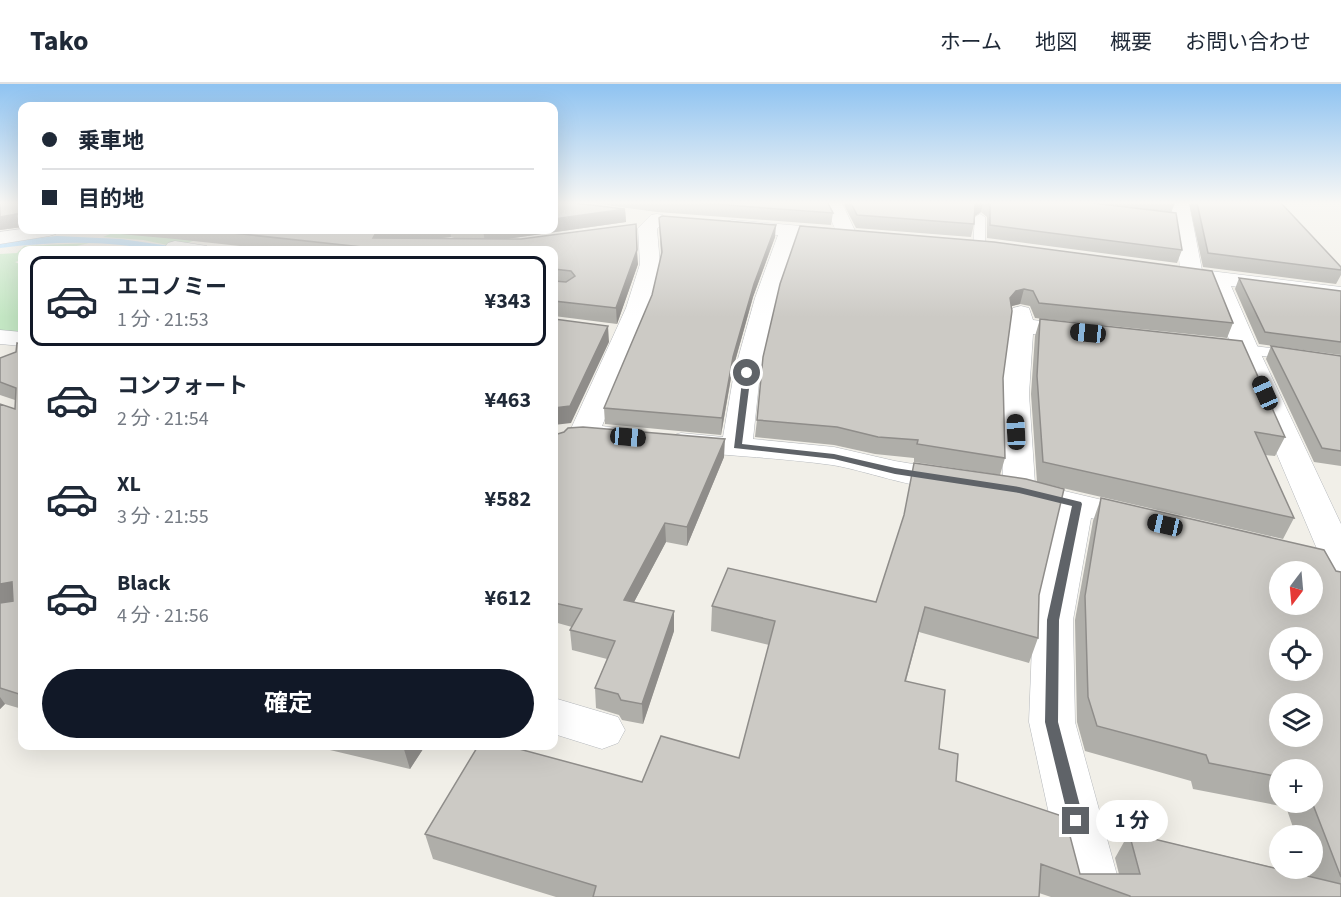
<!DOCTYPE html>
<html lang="ja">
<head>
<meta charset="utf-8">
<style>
  :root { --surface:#fff; --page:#f2f2f3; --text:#1f2937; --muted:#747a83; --line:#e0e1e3; --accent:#111827 }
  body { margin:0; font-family:"Source Sans 3","Noto Sans JP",sans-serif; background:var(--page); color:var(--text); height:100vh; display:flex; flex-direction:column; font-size:22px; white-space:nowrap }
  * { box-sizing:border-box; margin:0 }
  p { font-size:20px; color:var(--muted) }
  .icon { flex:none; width:33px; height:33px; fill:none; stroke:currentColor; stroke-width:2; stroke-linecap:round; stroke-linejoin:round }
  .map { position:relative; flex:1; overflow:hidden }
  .side { position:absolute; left:18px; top:162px; width:540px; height:504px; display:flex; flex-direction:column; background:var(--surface); border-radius:12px; box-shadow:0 6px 24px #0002 }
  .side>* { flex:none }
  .guide { position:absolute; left:18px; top:18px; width:540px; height:132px; border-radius:12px; box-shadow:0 6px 24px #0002; display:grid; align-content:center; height:132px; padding:0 24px; background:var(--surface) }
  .needle { width:39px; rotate:196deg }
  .controls { position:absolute; left:1269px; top:477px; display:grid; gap:12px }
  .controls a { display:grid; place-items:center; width:54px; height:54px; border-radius:50%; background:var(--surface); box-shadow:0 6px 24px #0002; font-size:30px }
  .end { position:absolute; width:27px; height:27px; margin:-14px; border:8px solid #5f6368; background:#fff; box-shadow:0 0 0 3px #fff }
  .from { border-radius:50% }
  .bubble { position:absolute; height:42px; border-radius:21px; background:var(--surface); box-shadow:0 6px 24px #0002; font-size:20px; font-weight:700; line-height:42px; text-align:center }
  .car { position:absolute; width:18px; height:36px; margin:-18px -9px; border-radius:8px; box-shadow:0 0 4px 2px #0007; background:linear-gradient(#222 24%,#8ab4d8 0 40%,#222 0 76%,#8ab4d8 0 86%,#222 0) }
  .guide b { display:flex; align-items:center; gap:21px; height:57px; font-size:22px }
  .guide b+b { border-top:2px solid var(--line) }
  .guide i { width:15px; height:15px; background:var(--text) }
  ul { padding:10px 0 0; list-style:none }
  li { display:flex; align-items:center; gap:18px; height:90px; margin:0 12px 9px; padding:0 12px; border:3px solid transparent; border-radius:12px }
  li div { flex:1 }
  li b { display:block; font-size:22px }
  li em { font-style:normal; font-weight:700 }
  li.selected { border-color:var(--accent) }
  li>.icon { width:54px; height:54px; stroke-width:1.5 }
  .button { display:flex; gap:12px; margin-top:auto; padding:12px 24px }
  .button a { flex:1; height:69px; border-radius:36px; background:var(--accent); color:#fff; font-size:24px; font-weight:700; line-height:69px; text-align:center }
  header { display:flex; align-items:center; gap:36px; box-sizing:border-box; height:84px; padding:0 30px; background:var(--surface); border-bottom:2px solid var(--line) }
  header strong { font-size:28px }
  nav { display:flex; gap:33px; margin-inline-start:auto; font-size:21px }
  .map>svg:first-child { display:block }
</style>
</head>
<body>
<header>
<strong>Tako</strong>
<nav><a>ホーム</a><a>地図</a><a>概要</a><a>お問い合わせ</a></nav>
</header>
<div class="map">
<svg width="1341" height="813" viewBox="0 0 1341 813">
  <rect width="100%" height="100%" fill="#f1efe8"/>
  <!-- green -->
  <path fill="#c5e8c5" d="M120,146H222L177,163L143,156L103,153Z
    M89,159L60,166H22V176L15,178L22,181V252L0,250V170L17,169L24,162Z"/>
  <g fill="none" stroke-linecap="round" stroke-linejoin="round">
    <!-- stream -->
    <path fill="#aadaff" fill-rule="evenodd" d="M57,152L121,155L177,163L182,166C162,168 141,163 121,161C80,157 41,159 0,164V158Z"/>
    <!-- service casing -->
    <g stroke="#b5b8bc" stroke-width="1">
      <path id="service" d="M980,130L985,133V162L979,166L973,162L975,133Z
        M1246,261L1341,273V283L1241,269L1238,266Z"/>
    </g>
    <!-- minor casing -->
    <g stroke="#b5b8bc" stroke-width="1">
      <path id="minor" d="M824,119H842L857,151L854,155L847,157L797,153L777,214L760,289L753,355L834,363L895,377L967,389L972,396L967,403C930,412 870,387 832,381C782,374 731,372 681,367L670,364L666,358L670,352L681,349L723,353L734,289L755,214L778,151L732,148L725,146L723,142L725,138L732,136L835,145Z
        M1171,119H1189L1202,186L1341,203V217L1231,202L1259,266L1341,440V495L1277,479L1272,471L1277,463L1290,459L1317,465L1233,266L1208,199L1163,192L1159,188L1163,184L1180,183Z
        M657,130L663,131L666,135L657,145L660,180L650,224L602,342L631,346L635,352L631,358L620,361L573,355L569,349L626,224L640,180L638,144L651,131Z
        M22,145V146H58L56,150L49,152L0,160V148Z
        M175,157L207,162L210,166H168L165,163L168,159Z
        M1021,222L1029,224L1033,236L1090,243L1093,248L1090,253L1081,255L1033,250L1029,310L1035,400L1153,428L1158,436L1153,444L1141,447L1091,434L1073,536L1075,638L1123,813H1067L1029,638L1033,536L1059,426L1007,413L1003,406L1001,310L1010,242L1009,229L1013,224Z
        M0,246L22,248V262L0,260Z
        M554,614L618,633L625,646L618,659L602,665L554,650Z"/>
    </g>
    <!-- service -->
    <use href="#service" fill="#fff" fill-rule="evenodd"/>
    <!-- minor -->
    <use href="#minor" fill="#fff" fill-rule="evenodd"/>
  </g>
  <!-- wall -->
  <path fill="#afaea9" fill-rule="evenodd" d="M0,119H22V143L0,146Z
    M590,119H828L833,129L831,141L657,128Z
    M843,119H1175L1171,129L1182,166L1177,179L987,154V133L981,128L975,132L974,140L971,153L856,144Z
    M1189,119H1281L1341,183V191L1336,200L1203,183Z
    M625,125L626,138L506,155L638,180L617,240L554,232V166H276L175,155L98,148L93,150H59L57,146H554ZM451,153L457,155H433Z
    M659,134L775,153L753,213L732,288L721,351L605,340L604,324L652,211L661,171Z
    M800,142L1233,239L1227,254L1035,234L1030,222L1020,220L1012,222L1011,223L1003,294L1005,374L1000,391L914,378V374L875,370L834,361L755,353L757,336Z
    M1239,194L1341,207V271L1259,260L1235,205Z
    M1040,235L1285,353L1275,372L1265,371L1294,434L1283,455L1041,399L1038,554L1029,579L919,548L906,597L939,665L956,697L1080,790H1119L1115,774L1129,749L1310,792L1307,784H1312V752H1296L1286,723L1193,705L1191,697L1085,667L1077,638L1075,536L1093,437L1101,414L1336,487L1341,488V813H1051L1039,809V813H556L433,775L425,750L739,674L769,561L711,547L712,522L876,518L1037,398L1031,310L1035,252ZM1280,686H1312V718H1280Z
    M22,260V625L5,620L0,625V320L15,325V316L0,311V274L16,268Z
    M1271,262L1341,272V382L1314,378L1266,275Z
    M554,351L724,373L687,462L666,458L634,518L674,527V547L643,640L622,636L619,631L596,624L595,604L607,575L572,566L570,546L572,543L554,538Z
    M313,662H425L410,685Z"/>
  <!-- shaded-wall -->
  <path fill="#8f8d8a" d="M979,119H983L981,128L973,133L975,120Z
    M625,125L626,138L485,158L483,146H554V135Z
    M16,130L22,143L0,146V133Z
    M776,141L775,153L753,213L732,288L721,351L722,334L733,273L754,200Z
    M91,146H97L98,148L93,150Z
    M389,146H450L451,153L379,160L373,154L377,147Z
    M637,166L638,180L617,240L616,224Z
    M1024,205L1020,220L1012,222L1007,229L1010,214L1016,207Z
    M608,242L609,258L571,339L554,341V324Z
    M725,355L724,373L687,462V443Z
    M665,439L666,458L625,535L624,516Z
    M12,498L22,514L0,520V500Z
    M674,527V547L643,640L642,620Z
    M0,613L5,620L0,625Z
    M403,662H425L410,685Z"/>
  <!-- building -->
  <path fill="#cccac5" stroke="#8f8d8a" stroke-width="1.5" fill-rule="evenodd" d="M0,119H22V130H16L0,133Z
    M554,119H574L625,125L554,135Z
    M700,119H828L833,129Z
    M851,119H979L975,120L974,140L857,131Z
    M988,119H1092L1176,129L1182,166L990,141V121Z
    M1197,119H1281L1341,183V186L1208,169Z
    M662,132L776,141L754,200L733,273L722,334L604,324L652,211L662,168L659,134Z
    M636,140L637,166L616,224L554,217V197L566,198L575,192L571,187L554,185V166H390L204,146H389L377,147L373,154L521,155Z
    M800,142L994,158L1212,187L1233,239L1039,219L1033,207L1024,205L1016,207L1010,214L1012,227L1003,294L1005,374L917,360L918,356L878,353L837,343L757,336L763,273L780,200Z
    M1239,194L1341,207V258L1265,248Z
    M554,235L608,242L570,322L554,324Z
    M1040,235L1242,257L1285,353L1255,348L1294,434L1043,378L1037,292Z
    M17,259L22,260V611L0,604V519L13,517L12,498L0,500V320L15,325L16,304L0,298V274L16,268Z
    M1271,262L1341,272V367L1322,364Z
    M583,343L725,355L687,443L665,439L624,516L674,527L642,620L621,616L618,610L595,604L615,557L570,546L582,525L554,519V351L564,348L568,344Z
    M914,379L1026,395L1064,405L1039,511L1038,554L925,523L905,597L945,606L939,665L958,670L956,697L1065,733L1080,790H1140L1129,749L1341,800V813H1130V812L1041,780L1039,813H593L596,802L425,750L478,662H508L642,698L661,652L739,674L775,537L712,522L728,484L876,518L904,431Z
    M1101,414L1324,466L1336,487L1341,488V793L1312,718V686H1280V693L1209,679L1206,671L1097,642L1088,613L1085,512ZM1280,488H1312V520H1280ZM1280,554H1312V586H1280ZM1280,620H1312V652H1280Z"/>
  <!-- sky -->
  <linearGradient id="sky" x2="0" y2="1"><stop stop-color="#8fc3f1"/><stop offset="0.51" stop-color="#f9f8f5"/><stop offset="1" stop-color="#f9f8f5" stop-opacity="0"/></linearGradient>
  <rect width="1341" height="233" fill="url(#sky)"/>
  <!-- route -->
  <path fill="#5f6368" d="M747,287L751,289L742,360L834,370L895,384L1019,403L1081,418L1082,420L1059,536L1058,638L1084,737L1082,742L1076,744L1071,742L1069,737L1045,638L1047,536L1072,422L1019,409L895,390L834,375L734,364L743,289Z"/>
</svg>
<div class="controls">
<a><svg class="needle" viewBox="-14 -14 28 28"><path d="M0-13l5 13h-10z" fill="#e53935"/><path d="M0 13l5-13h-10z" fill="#747a83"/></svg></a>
<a><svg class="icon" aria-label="locate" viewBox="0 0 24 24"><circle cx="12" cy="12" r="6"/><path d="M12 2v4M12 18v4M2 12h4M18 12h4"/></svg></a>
<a><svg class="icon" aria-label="layers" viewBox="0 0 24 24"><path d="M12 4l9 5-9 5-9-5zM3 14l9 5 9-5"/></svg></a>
<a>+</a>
<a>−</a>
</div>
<i class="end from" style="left:747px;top:289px"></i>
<i class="end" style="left:1076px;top:737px"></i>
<div class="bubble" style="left:1096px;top:716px;width:72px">1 分</div>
<i class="car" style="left:1088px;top:249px;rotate:276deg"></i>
<i class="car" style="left:1265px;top:309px;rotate:336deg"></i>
<i class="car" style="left:1016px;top:348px;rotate:357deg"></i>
<i class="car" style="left:628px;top:353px;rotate:95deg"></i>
<i class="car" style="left:1165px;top:441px;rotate:283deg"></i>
<div class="guide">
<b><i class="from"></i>乗車地</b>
<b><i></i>目的地</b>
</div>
<section class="side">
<ul>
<li class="selected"><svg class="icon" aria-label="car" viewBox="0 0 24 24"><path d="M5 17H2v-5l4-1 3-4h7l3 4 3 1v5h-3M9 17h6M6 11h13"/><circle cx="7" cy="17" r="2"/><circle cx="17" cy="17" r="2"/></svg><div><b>エコノミー</b><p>1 分 · 21:53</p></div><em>¥343</em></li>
<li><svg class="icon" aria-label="car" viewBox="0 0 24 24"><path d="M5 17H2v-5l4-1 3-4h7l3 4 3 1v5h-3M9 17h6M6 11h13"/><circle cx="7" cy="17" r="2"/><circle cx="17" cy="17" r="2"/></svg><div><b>コンフォート</b><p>2 分 · 21:54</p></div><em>¥463</em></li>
<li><svg class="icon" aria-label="car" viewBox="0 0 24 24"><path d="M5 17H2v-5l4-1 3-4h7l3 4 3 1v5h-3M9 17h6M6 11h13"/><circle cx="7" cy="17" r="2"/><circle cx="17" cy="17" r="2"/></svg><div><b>XL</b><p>3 分 · 21:55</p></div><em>¥582</em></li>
<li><svg class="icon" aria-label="car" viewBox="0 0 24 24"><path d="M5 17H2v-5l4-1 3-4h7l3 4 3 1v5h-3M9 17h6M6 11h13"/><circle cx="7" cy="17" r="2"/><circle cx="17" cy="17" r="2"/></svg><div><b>Black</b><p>4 分 · 21:56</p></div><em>¥612</em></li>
</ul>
<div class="button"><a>確定</a></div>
</section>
</div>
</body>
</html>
